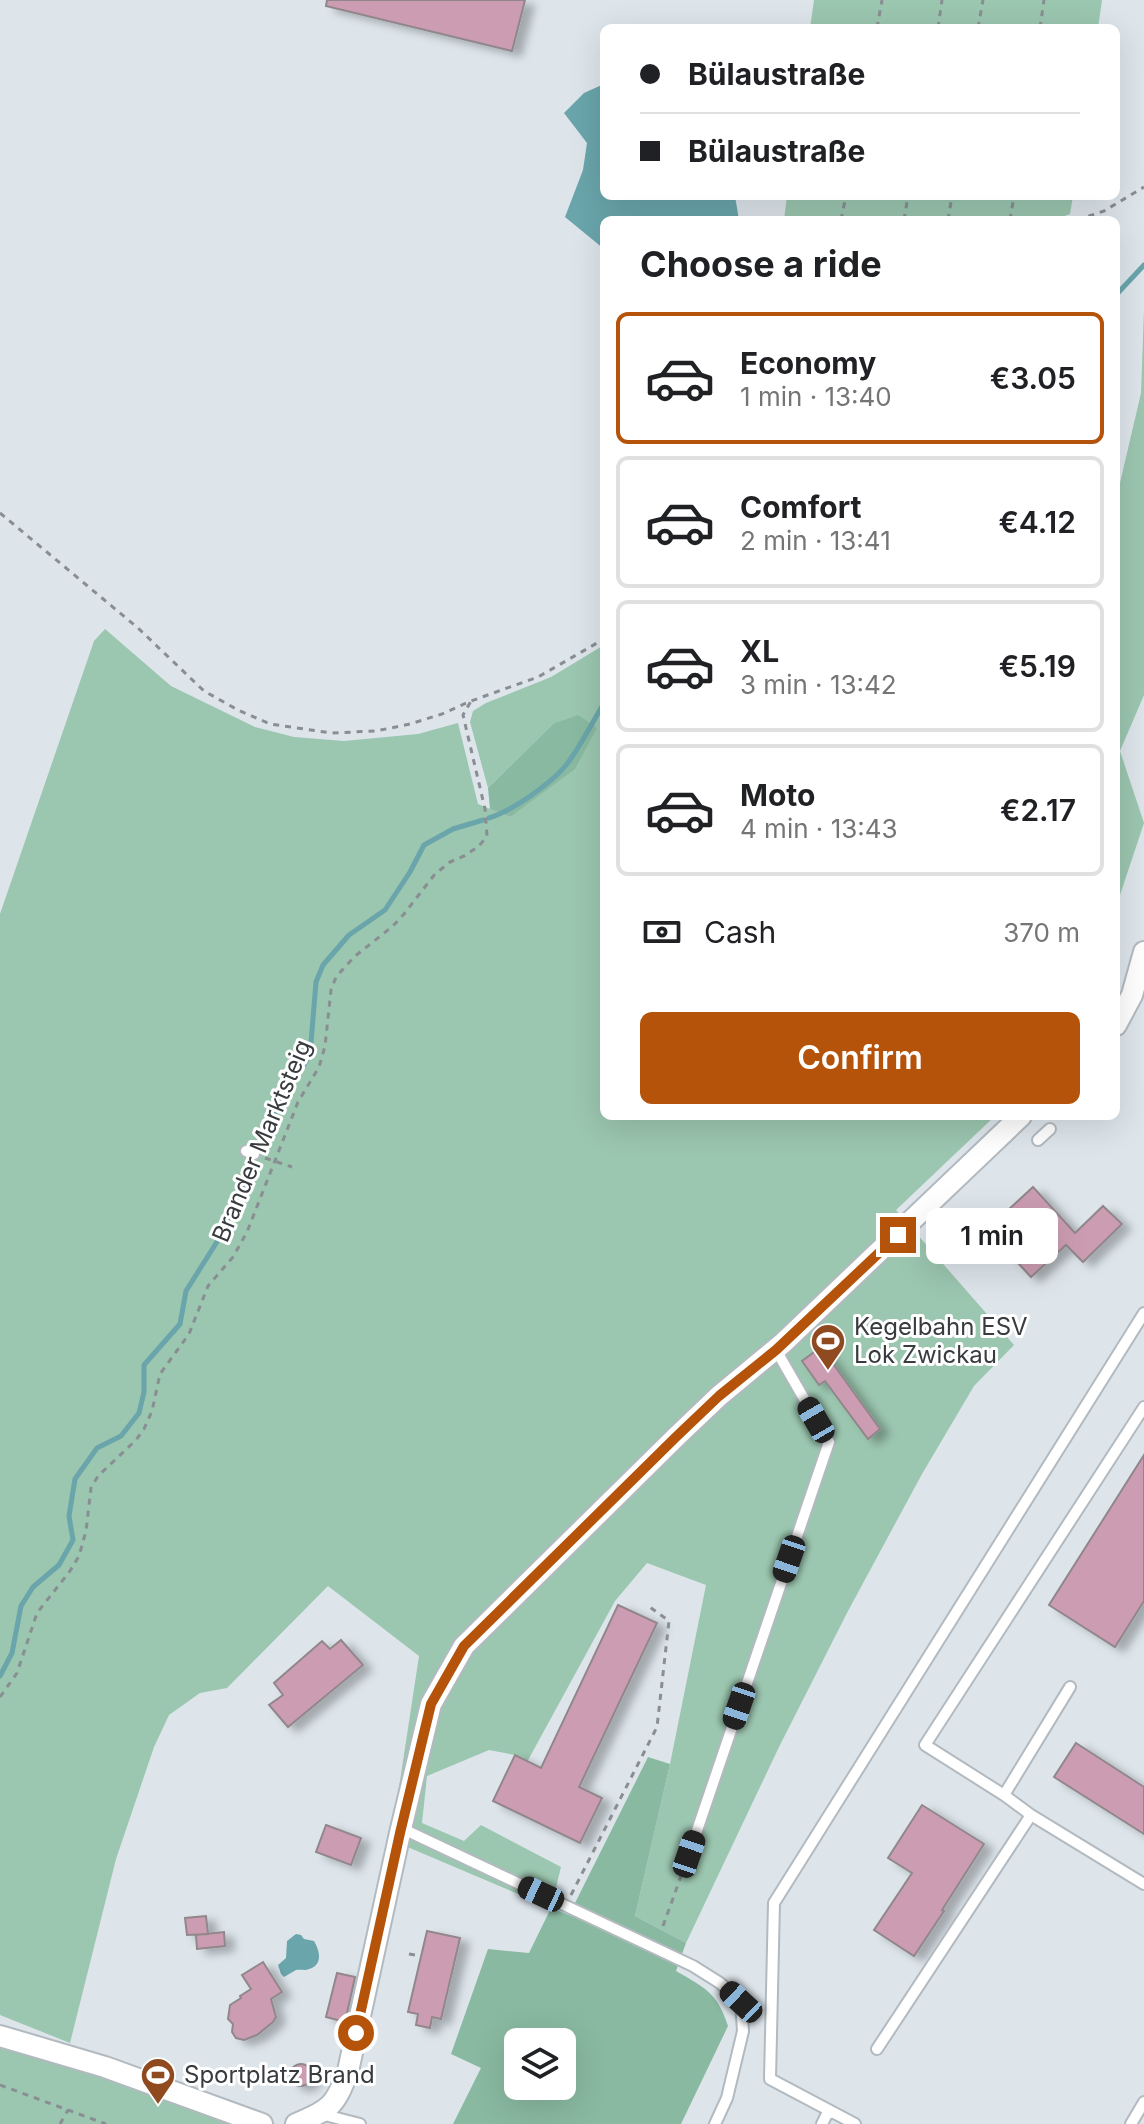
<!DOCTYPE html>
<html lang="en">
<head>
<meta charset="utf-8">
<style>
  :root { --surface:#fff; --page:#f6f6f6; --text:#202124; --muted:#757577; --line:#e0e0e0; --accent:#b45309 }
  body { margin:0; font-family:Inter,sans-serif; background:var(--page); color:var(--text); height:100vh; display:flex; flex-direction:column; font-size:30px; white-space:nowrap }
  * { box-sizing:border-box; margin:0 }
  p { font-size:26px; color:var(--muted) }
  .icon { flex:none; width:44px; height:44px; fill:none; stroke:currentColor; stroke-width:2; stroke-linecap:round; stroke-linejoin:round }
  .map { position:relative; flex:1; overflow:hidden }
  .sheet { position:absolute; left:600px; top:216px; width:520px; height:904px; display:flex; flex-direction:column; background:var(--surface); border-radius:12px; box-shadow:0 8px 32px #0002 }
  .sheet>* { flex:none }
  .guide { position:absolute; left:600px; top:24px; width:520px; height:176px; border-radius:12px; box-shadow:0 8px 32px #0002; display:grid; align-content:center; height:176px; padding:0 40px; background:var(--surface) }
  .tools { position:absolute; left:504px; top:2028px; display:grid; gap:16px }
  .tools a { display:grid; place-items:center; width:72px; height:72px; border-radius:12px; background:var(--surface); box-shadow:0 8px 32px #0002; font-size:40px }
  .end { position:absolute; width:36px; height:36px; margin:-18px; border:10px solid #b45309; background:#fff; box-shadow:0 0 0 4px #fff }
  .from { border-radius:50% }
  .bubble { position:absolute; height:56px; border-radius:12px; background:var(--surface); box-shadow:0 8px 32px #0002; font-size:26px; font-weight:600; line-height:56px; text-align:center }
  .car { position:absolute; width:24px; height:48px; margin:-24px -12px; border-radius:10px; box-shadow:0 0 6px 2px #0007; background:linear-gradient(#222 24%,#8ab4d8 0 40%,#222 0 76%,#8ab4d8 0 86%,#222 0) }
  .guide b { display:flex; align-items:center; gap:28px; height:76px; font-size:30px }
  .guide b+b { border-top:2px solid var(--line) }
  .guide i { width:20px; height:20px; background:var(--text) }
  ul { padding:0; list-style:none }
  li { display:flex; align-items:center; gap:24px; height:132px; margin:0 16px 12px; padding:0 24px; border:4px solid var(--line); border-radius:12px }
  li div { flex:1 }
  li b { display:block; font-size:30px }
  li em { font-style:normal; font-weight:600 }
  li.selected { border-color:var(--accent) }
  li>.icon { width:72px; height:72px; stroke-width:1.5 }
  h2 { padding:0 40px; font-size:36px; line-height:96px }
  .pay { display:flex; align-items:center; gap:20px; height:88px; padding:0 40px; font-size:30px }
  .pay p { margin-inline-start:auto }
  .primary-button { display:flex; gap:16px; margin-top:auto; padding:16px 40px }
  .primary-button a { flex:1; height:92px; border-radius:12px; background:var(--accent); color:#fff; font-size:32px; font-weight:600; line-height:92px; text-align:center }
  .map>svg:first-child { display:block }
</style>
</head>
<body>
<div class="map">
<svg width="1144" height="2124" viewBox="0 0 1144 2124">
  <defs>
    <filter id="shadow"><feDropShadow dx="9" dy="5" stdDeviation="4" flood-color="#0004"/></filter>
  </defs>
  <rect width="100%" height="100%" fill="#dde5eb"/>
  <!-- green -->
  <path fill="#9bc6af" d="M814,0H1102L1098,28H810Z
    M787,196H1073L1070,214L1053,220H784Z
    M1144,310V695L1120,751L1144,823L1116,907V500L1141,393Z
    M105,629L171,686L255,727L294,737L344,741L418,734L458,723L478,804L510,817L553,724L488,788L470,722L473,711L486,703L551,677L604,645V1116H995L896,1210L1014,1345L974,1386L922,1474L848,1611L779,1747L686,1943L635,1916L670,1764L706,1585L647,1563L615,1601L527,1762L515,1755L489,1750L427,1776L422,1823L464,1841L481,1825L561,1867L551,1908L391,1840L419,1656L328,1586L227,1688L200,1693L169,1715L154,1747L116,1859L70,2043L0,2015V914L94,641Z
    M0,2046L138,2088L236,2124H0Z"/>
  <!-- forest -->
  <path fill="#89b9a0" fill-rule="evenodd" d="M578,715L597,728L575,769L510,817L490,809L488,788L553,724Z
    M648,1757L670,1764L635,1916L686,1943L676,1971C705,1988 717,1992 728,2026L681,2124H453L481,2068L451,2054L488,1949L529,1953L551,1908L569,1915ZM518,2042H562V2086H518Z"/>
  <!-- water -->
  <path fill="#69a5ab" d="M604,84V196H735L739,220H604V249L565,217L583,170L587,143L564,113L584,93Z
    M296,1934L301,1935L304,1939L314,1941C320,1951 323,1965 309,1969C305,1971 300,1969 296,1970C292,1972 288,1975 284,1977L281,1974L278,1965L286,1958L287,1941Z"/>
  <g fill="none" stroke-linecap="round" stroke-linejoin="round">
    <!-- stream -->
    <path stroke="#69a5ab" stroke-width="5" d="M1116,295L1144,265
      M489,818C512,811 552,783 567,764C581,745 592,723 604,703
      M261,1145L276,1109L310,1055L316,982L323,965L349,935L385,910L410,872L424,845L453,829L483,820
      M0,1676L12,1653L21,1606L33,1587L59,1565L73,1540L69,1516L75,1479L97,1448L121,1436L139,1413L144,1392V1365L180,1324L186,1291L220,1237L253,1162"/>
  </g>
  <!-- building -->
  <path fill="#cc9db2" stroke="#91878b" stroke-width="2" filter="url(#shadow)" d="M327,0H525L512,51L326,6Z
    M1033,1187L1075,1233L1103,1206L1122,1224L1083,1262L1066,1245L1031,1277L995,1238L1001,1233L993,1224Z
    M821,1347L880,1429L868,1439L825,1381L819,1385L802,1361Z
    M1144,1455V1601L1115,1647L1049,1605Z
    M618,1605L657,1623L579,1787L602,1798L580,1843L493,1801L515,1755L541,1768Z
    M341,1640L363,1665L288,1727L269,1705L283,1695L274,1683L322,1641L330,1649Z
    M1076,1743L1144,1787V1834L1054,1777Z
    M922,1805L984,1844L942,1910L944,1911L914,1956L874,1930L912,1873L888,1858Z
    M326,1825L361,1838L351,1865L316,1852Z
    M206,1916L208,1934L187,1935L185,1918Z
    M427,1931L460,1938L441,2019L432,2017L430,2028L416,2025L418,2014L408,2012Z
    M224,1932L225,1946L197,1949L196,1935Z
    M263,1962L282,1992L271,1999L276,2017L273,2022L257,2035L244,2040L236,2038L232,2032L233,2024L228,2019L230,2005L241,1998L240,1996L251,1989L242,1975Z
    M337,1973L355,1977L345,2022L326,2017Z
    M290 2075a11 11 0 1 1 22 0a11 11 0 1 1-22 0Z"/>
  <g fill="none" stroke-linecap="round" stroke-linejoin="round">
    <!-- service casing -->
    <g stroke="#b2bac0" stroke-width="14">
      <path id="service" d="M1038,1140L1050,1129
        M246,1151L254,1154
        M1004,1795L1070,1687
        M1031,1815L1144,1884
        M401,1828L693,1966L720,1983L741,2002L743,2031L727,2098L715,2124
        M689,1854L829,1442L776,1350
        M877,2049L1031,1815L1004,1795L925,1745L1144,1407
        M321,2114L360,2124
        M822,2124L829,2110
        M855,2124L770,2079L774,1903L1144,1313
        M1131,2124L1144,2102"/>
    </g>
    <!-- minor casing -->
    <g stroke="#b2bac0" stroke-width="24">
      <path id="minor" d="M1116,1025L1132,995L1144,952
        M0,2036L105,2067L262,2124
        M296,2124C330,2109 335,2107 348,2071L400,1833L431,1704L464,1646L677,1436L719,1396L783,1343L1021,1116"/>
    </g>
    <!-- path -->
    <path stroke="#898e93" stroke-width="3" stroke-dasharray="6 6" stroke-linecap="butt" d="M877,28L882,0
      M938,28L942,0
      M978,28L983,0
      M1040,28L1044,0
      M841,220L846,196
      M904,220L908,196
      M948,220L952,196
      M1010,220L1014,196
      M1077,220L1104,211L1144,187
      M0,513L138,628L204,691L238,710L270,724L331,733L376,731L410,724L442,714L471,701L538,677L604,639
      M265,1158L292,1167
      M0,1697L17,1673L37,1613L70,1571L79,1556L86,1531L91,1488L98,1476L136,1440L144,1429L152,1411L160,1374L189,1334L208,1286L233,1257L247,1232L298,1102L319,1067L325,1046L331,990L336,977L354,957L393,926L404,914L435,874L450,862L464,856L479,846L487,836L485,809L463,715L471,701
      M571,1895L657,1727L669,1621L647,1605
      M663,1926L685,1865
      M409,1954L422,1956
      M0,2085L106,2124
      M60,2124L68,2110"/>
    <!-- service -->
    <use href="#service" stroke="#fff" stroke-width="10"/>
    <!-- minor -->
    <use href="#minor" stroke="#fff" stroke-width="20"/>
  </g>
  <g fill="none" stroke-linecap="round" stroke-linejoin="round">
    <!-- route -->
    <path stroke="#b45309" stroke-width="10" d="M356,2033L400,1833L431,1704L464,1646L677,1436L719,1396L776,1350L898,1235"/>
  </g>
  <!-- icons -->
  <defs>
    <g id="stadium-pin" transform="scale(1.8)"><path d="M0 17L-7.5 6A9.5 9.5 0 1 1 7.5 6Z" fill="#8f4a1f" stroke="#fff"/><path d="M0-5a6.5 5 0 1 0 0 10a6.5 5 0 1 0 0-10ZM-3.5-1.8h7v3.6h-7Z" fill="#fff"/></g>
  </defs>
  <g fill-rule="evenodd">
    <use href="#stadium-pin" x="828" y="1341"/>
    <use href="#stadium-pin" x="158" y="2075"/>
  </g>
  <g text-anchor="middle" stroke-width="6" stroke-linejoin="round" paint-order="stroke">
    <!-- street labels -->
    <g font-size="24" fill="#393c3f" stroke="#fff">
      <text transform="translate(262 1141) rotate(-67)" y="8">Brander Marktsteig</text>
    </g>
    <!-- poi labels -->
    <g font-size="24" fill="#393c3f" stroke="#fff" text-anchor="start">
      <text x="854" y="1335">Kegelbahn ESV<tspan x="854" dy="28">Lok Zwickau</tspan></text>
      <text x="184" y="2083">Sportplatz Brand</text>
    </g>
  </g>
</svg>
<div class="tools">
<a><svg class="icon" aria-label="layers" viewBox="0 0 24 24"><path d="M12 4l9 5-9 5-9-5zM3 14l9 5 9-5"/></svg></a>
</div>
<i class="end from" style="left:356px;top:2033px"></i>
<i class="end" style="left:898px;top:1235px"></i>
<div class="bubble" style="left:926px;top:1208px;width:132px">1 min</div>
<i class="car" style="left:816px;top:1420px;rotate:330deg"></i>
<i class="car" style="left:789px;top:1559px;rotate:199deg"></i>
<i class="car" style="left:739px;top:1706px;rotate:199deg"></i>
<i class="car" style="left:689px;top:1854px;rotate:19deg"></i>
<i class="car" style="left:541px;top:1894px;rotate:295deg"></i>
<i class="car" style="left:741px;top:2002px;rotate:313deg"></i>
<div class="guide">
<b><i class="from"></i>Bülaustraße</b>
<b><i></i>Bülaustraße</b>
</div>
<section class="sheet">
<h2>Choose a ride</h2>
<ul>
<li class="selected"><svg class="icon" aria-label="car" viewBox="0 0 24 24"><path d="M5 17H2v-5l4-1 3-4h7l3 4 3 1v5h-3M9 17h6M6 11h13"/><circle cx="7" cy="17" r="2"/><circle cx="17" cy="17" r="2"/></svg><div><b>Economy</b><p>1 min · 13:40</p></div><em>€3.05</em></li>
<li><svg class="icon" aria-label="car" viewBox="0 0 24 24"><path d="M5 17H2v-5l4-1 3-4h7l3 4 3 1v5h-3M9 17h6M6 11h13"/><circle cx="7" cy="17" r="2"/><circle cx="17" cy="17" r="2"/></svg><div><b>Comfort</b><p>2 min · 13:41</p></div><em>€4.12</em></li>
<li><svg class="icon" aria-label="car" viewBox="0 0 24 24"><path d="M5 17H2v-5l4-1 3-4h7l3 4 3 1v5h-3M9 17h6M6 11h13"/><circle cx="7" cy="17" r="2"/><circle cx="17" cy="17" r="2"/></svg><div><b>XL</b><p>3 min · 13:42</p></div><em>€5.19</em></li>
<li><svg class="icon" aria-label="car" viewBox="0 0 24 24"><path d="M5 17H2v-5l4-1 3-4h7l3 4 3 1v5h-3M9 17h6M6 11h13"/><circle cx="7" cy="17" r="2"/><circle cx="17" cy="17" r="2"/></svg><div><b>Moto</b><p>4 min · 13:43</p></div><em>€2.17</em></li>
</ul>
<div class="pay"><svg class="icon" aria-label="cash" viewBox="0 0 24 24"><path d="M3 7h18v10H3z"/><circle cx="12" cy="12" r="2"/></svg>Cash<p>370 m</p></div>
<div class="primary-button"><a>Confirm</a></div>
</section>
</div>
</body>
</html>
